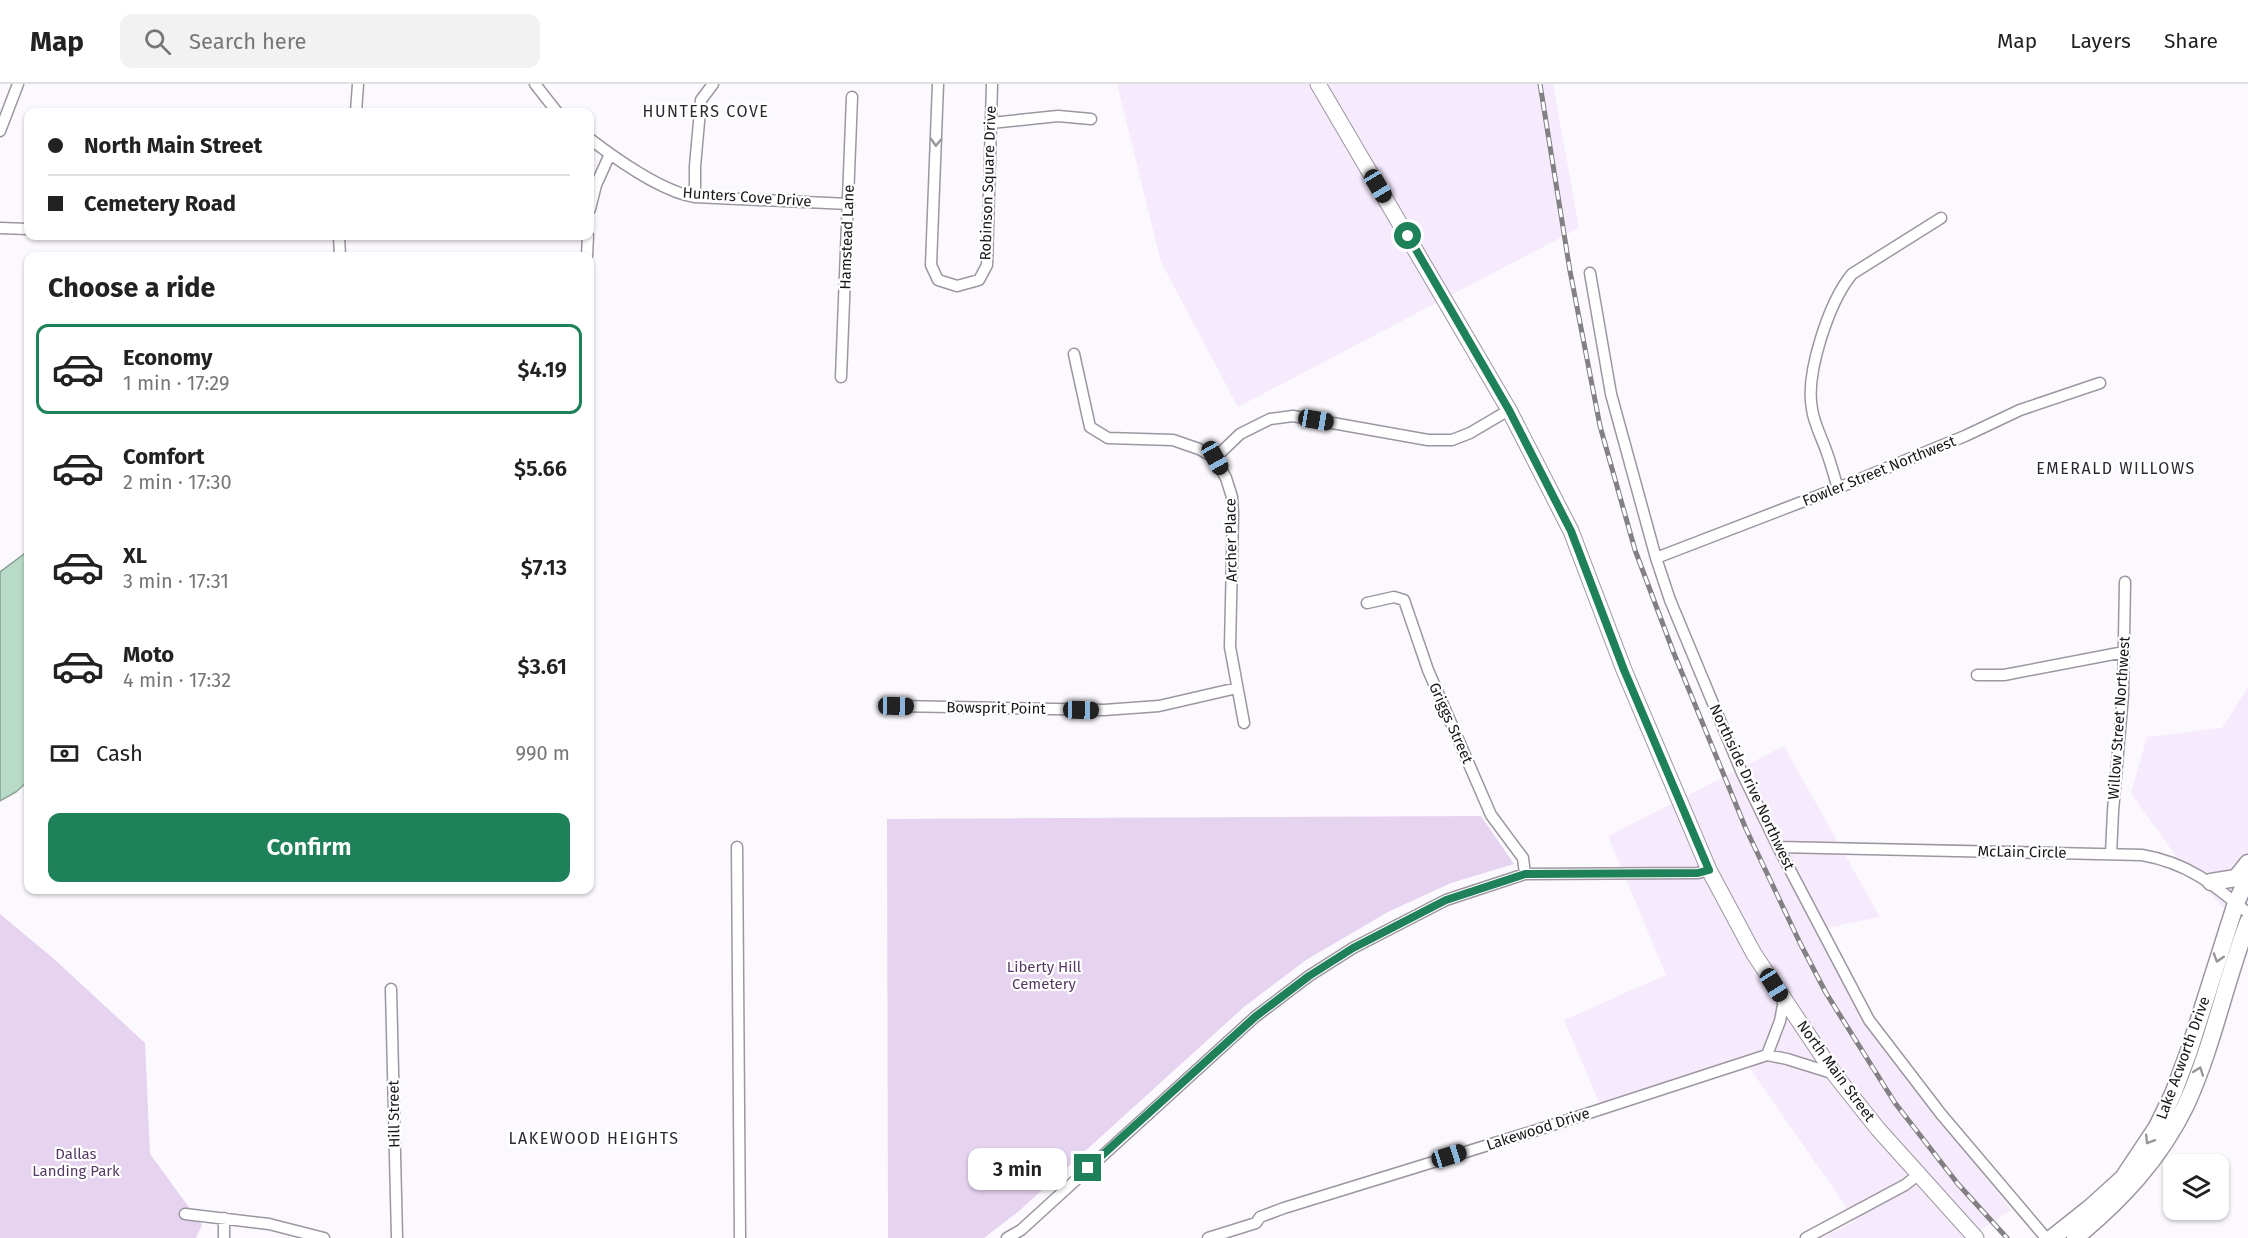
<!DOCTYPE html>
<html lang="en">
<head>
<meta charset="utf-8">
<style>
  :root { --surface:#fff; --page:#f2f2f2; --text:#222; --muted:#767676; --line:#e0e0e0; --accent:#1f815a }
  body { margin:0; font-family:"Fira Sans",sans-serif; background:var(--page); color:var(--text); height:100vh; display:flex; flex-direction:column; font-size:22px; white-space:nowrap }
  * { box-sizing:border-box; margin:0 }
  p { font-size:20px; color:var(--muted) }
  .icon { flex:none; width:33px; height:33px; fill:none; stroke:currentColor; stroke-width:2; stroke-linecap:round; stroke-linejoin:round }
  .map { position:relative; flex:1; overflow:hidden }
  .sheet { position:absolute; left:24px; top:168px; width:570px; height:642px; display:flex; flex-direction:column; background:var(--surface); border-radius:12px; box-shadow:0 2px 4px #0004 }
  .sheet>* { flex:none }
  .hud { position:absolute; left:24px; top:24px; width:570px; height:132px; border-radius:12px; box-shadow:0 2px 4px #0004; display:grid; align-content:center; height:132px; padding:0 24px; background:var(--surface) }
  .buttons { position:absolute; left:2163px; top:1070px; display:grid; gap:12px }
  .buttons a { display:grid; place-items:center; width:66px; height:66px; border-radius:12px; background:var(--surface); box-shadow:0 2px 4px #0004; font-size:30px }
  .end { position:absolute; width:27px; height:27px; margin:-14px; border:8px solid #1f815a; background:#fff; box-shadow:0 0 0 3px #fff }
  .from { border-radius:50% }
  .bubble { position:absolute; height:42px; border-radius:12px; background:var(--surface); box-shadow:0 2px 4px #0004; font-size:20px; font-weight:600; line-height:42px; text-align:center }
  .car { position:absolute; width:18px; height:36px; margin:-18px -9px; border-radius:8px; box-shadow:0 0 4px 2px #0007; background:linear-gradient(#222 24%,#8ab4d8 0 40%,#222 0 76%,#8ab4d8 0 86%,#222 0) }
  .hud b { display:flex; align-items:center; gap:21px; height:57px; font-size:22px }
  .hud b+b { border-top:2px solid var(--line) }
  .hud i { width:15px; height:15px; background:var(--text) }
  ul { padding:0; list-style:none }
  li { display:flex; align-items:center; gap:18px; height:90px; margin:0 12px 9px; padding:0 12px; border:3px solid transparent; border-radius:12px }
  li div { flex:1 }
  li b { display:block; font-size:22px }
  li em { font-style:normal; font-weight:600 }
  li.selected { border-color:var(--accent) }
  li>.icon { width:54px; height:54px; stroke-width:1.5 }
  h2 { padding:0 24px; font-size:27px; line-height:72px }
  .pay { display:flex; align-items:center; gap:15px; height:66px; padding:0 24px; font-size:22px }
  .pay p { margin-inline-start:auto }
  .button { display:flex; gap:12px; margin-top:auto; padding:12px 24px }
  .button a { flex:1; height:69px; border-radius:12px; background:var(--accent); color:#fff; font-size:24px; font-weight:600; line-height:69px; text-align:center }
  header { display:flex; align-items:center; gap:36px; box-sizing:border-box; height:84px; padding:0 30px; background:var(--surface); border-bottom:2px solid var(--line) }
  header strong { font-size:28px }
  nav { display:flex; gap:33px; margin-inline-start:auto; font-size:21px }
  .search { width:420px; height:54px; background:var(--page); display:flex; align-items:center; gap:15px; box-sizing:border-box; padding:0 21px; border-radius:12px; color:var(--muted); font-size:22px }
  .map>svg:first-child { display:block }
</style>
</head>
<body>
<header>
<strong>Map</strong>
<div class="search"><svg class="icon" aria-label="search" viewBox="0 0 24 24"><circle cx="10" cy="10" r="6"/><path d="M15 15l6 6"/></svg>Search here</div>
<nav><a>Map</a><a>Layers</a><a>Share</a></nav>
</header>
<div class="map">
<svg width="2248" height="1154" viewBox="0 0 2248 1154">
  <rect width="100%" height="100%" fill="#fcf9fe"/>
  <!-- built -->
  <path fill="#f6eafd" d="M1117,0H1553L1579,144L1238,323L1161,178Z
    M2248,603V846L2242,844L2178,775L2131,709L2147,653L2222,644Z
    M1784,662L1880,833L1817,846L1945,1042L2011,1126L1969,1154H1822L1856,1137L1742,973L1600,1021L1564,936L1666,891L1608,752Z"/>
  <!-- green -->
  <path fill="#e5d3ef" d="M1481,732L1514,780L1451,799L1388,828L1306,876L1244,923L1019,1127L984,1154H888L887,735Z
    M0,830L54,875L145,959L150,1070L202,1141L196,1154H0Z"/>
  <!-- water -->
  <path fill="#b8dac8" stroke="#889f94" stroke-width="1.5" d="M28,467V697L16,708L0,717V488Z"/>
  <g fill="none" stroke-linecap="round" stroke-linejoin="round">
    <!-- street casing -->
    <g stroke="#9d96a1" stroke-width="13">
      <path id="street" d="M535,0L557,28
        M938,0L931,181L938,196L957,202L979,196L987,181L992,0
        M356,28L358,0
        M991,39L1058,32L1091,35
        M0,47L18,0
        M590,55C616,75 663,108 695,113L849,120
        M695,113V82L701,16L713,0
        M590,125L596,101L610,70
        M0,144L28,145
        M339,152L340,172
        M587,172L588,152
        M1590,189L1611,310L1656,474L1670,516L1742,689L1778,763L1869,936L1941,1030L2046,1154
        M1074,270L1090,343L1108,354L1173,356L1199,365L1215,374L1226,394L1232,413L1233,430L1230,563L1244,639
        M841,293L852,13
        M1215,374L1240,350L1270,335L1293,332L1428,356H1452L1470,349L1509,326
        M1838,404C1834,392 1831,380 1827,369C1822,354 1814,340 1812,325C1805,290 1829,218 1852,190L1941,134
        M1656,474L1838,404L1965,352L2020,326L2100,299
        M1367,519L1394,513L1404,516L1428,586L1491,731L1523,774L1525,790
        M1977,591H2004L2124,568
        M896,622L1104,626L1159,622L1237,604
        M737,763L740,1154
        M1778,763L2142,771C2188,779 2213,800 2248,829
        M2111,770L2113,727L2123,611L2125,498
        M391,905L397,1154
        M1767,971L1780,937L1784,916
        M185,1130L269,1140L324,1154
        M224,1134V1154
        M1007,1154L1021,1146L1255,933L1309,892L1353,864L1446,816L1525,790L1698,789L1709,786
        M1208,1154L1256,1139L1260,1133L1284,1124L1537,1046L1767,971L1787,975L1835,990
        M1806,1154L1905,1101L1919,1090"/>
    </g>
    <!-- secondary casing -->
    <g stroke="#9d96a1" stroke-width="17">
      <path id="secondary" d="M1318,0L1509,326L1571,447L1624,586L1709,786L1754,870L1835,991L1878,1045L1976,1154"/>
    </g>
    <!-- primary casing -->
    <g stroke="#9d96a1" stroke-width="19">
      <path id="primary" d="M2211,798L2236,794L2248,779
        M2052,1154L2091,1123L2123,1094L2157,1043L2173,1010L2189,967L2236,819L2248,793
        M2075,1154C2121,1116 2160,1075 2186,1021C2213,962 2225,898 2248,838"/>
    </g>
    <!-- street -->
    <use href="#street" stroke="#fff" stroke-width="10"/>
    <!-- secondary -->
    <use href="#secondary" stroke="#fff" stroke-width="15"/>
    <!-- primary -->
    <use href="#primary" stroke="#fff" stroke-width="16"/>
    <!-- rail casing -->
    <g stroke="#838084" stroke-width="5">
      <path id="rail" d="M1540,0L1570,187L1600,342L1635,466L1673,567L1746,745L1800,859L1826,909L1895,1019L1958,1100L2007,1154"/>
    </g>
    <!-- rail -->
    <use href="#rail" stroke="#fff" stroke-width="3" stroke-dasharray="9" stroke-linecap="butt"/>
  </g>
  <!-- one-way arrows -->
  <defs><path id="oneway-chevron" d="M-2-3.5L2.5 0L-2 3.5" fill="none" stroke-width="1.6" stroke-linecap="round" stroke-linejoin="round" transform="scale(1.5)"/></defs>
  <g stroke="#989698">
    <use href="#oneway-chevron" transform="translate(936 58) rotate(92)"/>
    <use href="#oneway-chevron" transform="translate(2218 874) rotate(107)"/>
    <use href="#oneway-chevron" transform="translate(2199 987) rotate(-70)"/>
    <use href="#oneway-chevron" transform="translate(2149 1056) rotate(122)"/>
  </g>
  <g fill="none" stroke-linecap="round" stroke-linejoin="round">
    <!-- route -->
    <path stroke="#1f815a" stroke-width="8" d="M1088,1084L1255,933L1309,892L1353,864L1446,816L1525,790L1698,789L1709,786L1624,586L1571,447L1509,326L1408,152"/>
  </g>
  <g text-anchor="middle" stroke-width="4.5" stroke-linejoin="round" paint-order="stroke">
    <!-- street labels -->
    <g font-size="15" fill="#19161a" stroke="#fff">
      <text transform="translate(988 99) rotate(-88)" y="5">Robinson Square Drive</text>
      <text transform="translate(747 113) rotate(4)" y="5">Hunters Cove Drive</text>
      <text transform="translate(847 153) rotate(-88)" y="5">Hamstead Lane</text>
      <text transform="translate(1879 387) rotate(-22)" y="5">Fowler Street Northwest</text>
      <text transform="translate(1231 456) rotate(-91)" y="5">Archer Place</text>
      <text transform="translate(996 624) rotate(1)" y="5">Bowsprit Point</text>
      <text transform="translate(2119 634) rotate(-86)" y="5">Willow Street Northwest</text>
      <text transform="translate(1451 639) rotate(66)" y="5">Griggs Street</text>
      <text transform="translate(1752 703) rotate(65)" y="5">Northside Drive Northwest</text>
      <text transform="translate(2022 768) rotate(1)" y="5">McLain Circle</text>
      <text transform="translate(2183 974) rotate(-70)" y="5">Lake Acworth Drive</text>
      <text transform="translate(1836 987) rotate(54)" y="5">North Main Street</text>
      <text transform="translate(394 1030) rotate(-91)" y="5">Hill Street</text>
      <text transform="translate(1538 1045) rotate(-18)" y="5">Lakewood Drive</text>
    </g>
    <!-- park labels -->
    <g font-size="15" fill="#553a63" stroke="#fff">
      <text x="1044" y="888">Liberty Hill<tspan x="1044" dy="17">Cemetery</tspan></text>
      <text x="76" y="1075">Dallas<tspan x="76" dy="17">Landing Park</tspan></text>
    </g>
    <!-- neighbourhood labels -->
    <g font-size="16" letter-spacing="1.5" fill="#2d2830" stroke="#fff">
      <text x="706" y="33">HUNTERS COVE</text>
      <text x="2116" y="390">EMERALD WILLOWS</text>
      <text x="594" y="1060">LAKEWOOD HEIGHTS</text>
    </g>
  </g>
</svg>
<div class="buttons">
<a><svg class="icon" aria-label="layers" viewBox="0 0 24 24"><path d="M12 4l9 5-9 5-9-5zM3 14l9 5 9-5"/></svg></a>
</div>
<i class="end from" style="left:1408px;top:152px"></i>
<i class="end" style="left:1088px;top:1084px"></i>
<div class="bubble" style="left:968px;top:1064px;width:99px">3 min</div>
<i class="car" style="left:1378px;top:102px;rotate:149deg"></i>
<i class="car" style="left:1316px;top:336px;rotate:100deg"></i>
<i class="car" style="left:1215px;top:374px;rotate:151deg"></i>
<i class="car" style="left:896px;top:622px;rotate:91deg"></i>
<i class="car" style="left:1081px;top:626px;rotate:91deg"></i>
<i class="car" style="left:1774px;top:901px;rotate:148deg"></i>
<i class="car" style="left:1449px;top:1072px;rotate:73deg"></i>
<div class="hud">
<b><i class="from"></i>North Main Street</b>
<b><i></i>Cemetery Road</b>
</div>
<section class="sheet">
<h2>Choose a ride</h2>
<ul>
<li class="selected"><svg class="icon" aria-label="car" viewBox="0 0 24 24"><path d="M5 17H2v-5l4-1 3-4h7l3 4 3 1v5h-3M9 17h6M6 11h13"/><circle cx="7" cy="17" r="2"/><circle cx="17" cy="17" r="2"/></svg><div><b>Economy</b><p>1 min · 17:29</p></div><em>$4.19</em></li>
<li><svg class="icon" aria-label="car" viewBox="0 0 24 24"><path d="M5 17H2v-5l4-1 3-4h7l3 4 3 1v5h-3M9 17h6M6 11h13"/><circle cx="7" cy="17" r="2"/><circle cx="17" cy="17" r="2"/></svg><div><b>Comfort</b><p>2 min · 17:30</p></div><em>$5.66</em></li>
<li><svg class="icon" aria-label="car" viewBox="0 0 24 24"><path d="M5 17H2v-5l4-1 3-4h7l3 4 3 1v5h-3M9 17h6M6 11h13"/><circle cx="7" cy="17" r="2"/><circle cx="17" cy="17" r="2"/></svg><div><b>XL</b><p>3 min · 17:31</p></div><em>$7.13</em></li>
<li><svg class="icon" aria-label="car" viewBox="0 0 24 24"><path d="M5 17H2v-5l4-1 3-4h7l3 4 3 1v5h-3M9 17h6M6 11h13"/><circle cx="7" cy="17" r="2"/><circle cx="17" cy="17" r="2"/></svg><div><b>Moto</b><p>4 min · 17:32</p></div><em>$3.61</em></li>
</ul>
<div class="pay"><svg class="icon" aria-label="cash" viewBox="0 0 24 24"><path d="M3 7h18v10H3z"/><circle cx="12" cy="12" r="2"/></svg>Cash<p>990 m</p></div>
<div class="button"><a>Confirm</a></div>
</section>
</div>
</body>
</html>
